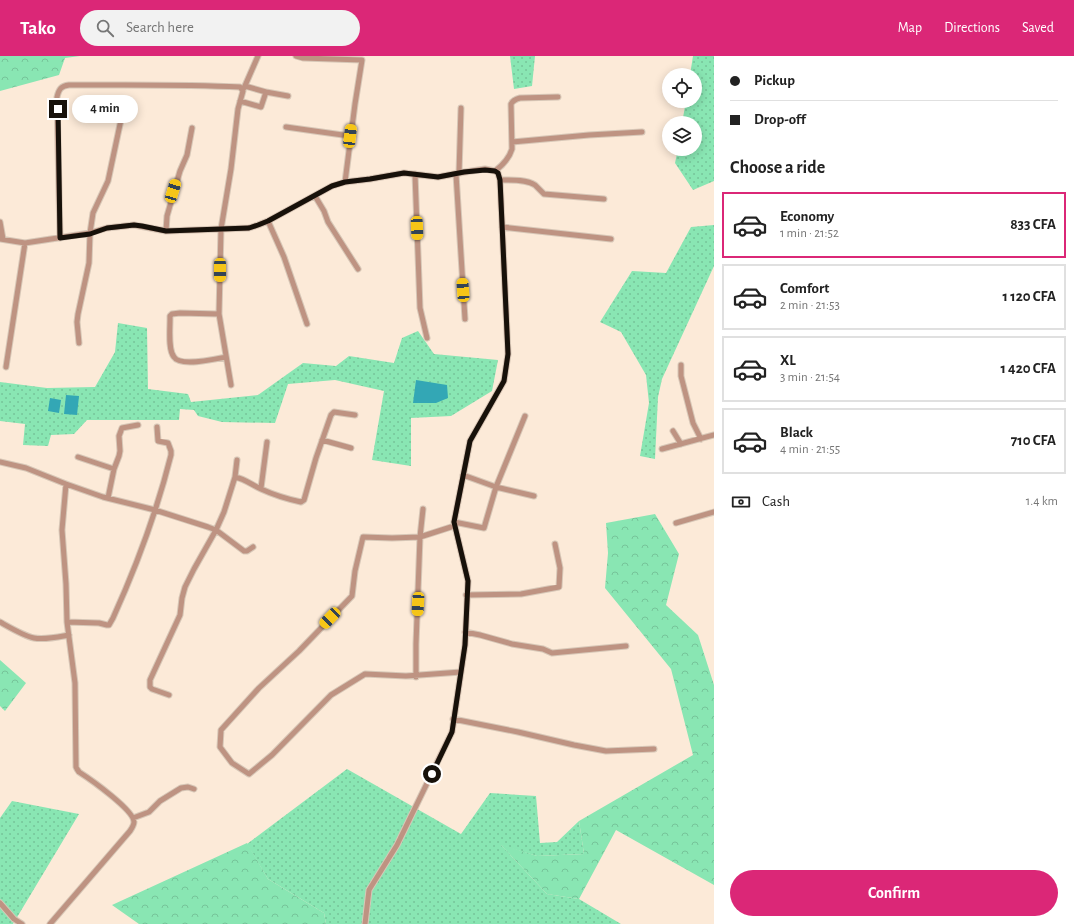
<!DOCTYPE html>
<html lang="en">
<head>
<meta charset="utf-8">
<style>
  :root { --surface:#fff; --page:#f2f2f2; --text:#222; --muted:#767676; --line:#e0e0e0; --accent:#db2777 }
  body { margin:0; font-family:"Alegreya Sans",sans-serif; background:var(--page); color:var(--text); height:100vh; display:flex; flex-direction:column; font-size:15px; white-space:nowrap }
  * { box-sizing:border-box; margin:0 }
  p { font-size:13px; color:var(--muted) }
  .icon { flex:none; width:22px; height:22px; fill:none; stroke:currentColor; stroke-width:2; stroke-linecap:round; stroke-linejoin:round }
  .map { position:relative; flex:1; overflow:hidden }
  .drawer { display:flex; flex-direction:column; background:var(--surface); width:360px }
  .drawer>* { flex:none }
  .banner { display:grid; align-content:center; height:88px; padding:0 16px; background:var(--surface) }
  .controls { position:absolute; left:662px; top:12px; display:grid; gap:8px }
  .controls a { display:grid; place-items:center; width:40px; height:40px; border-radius:50%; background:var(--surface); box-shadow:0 2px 10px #0003; font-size:20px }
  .end { position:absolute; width:18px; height:18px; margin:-9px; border:5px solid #17110a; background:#fff; box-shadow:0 0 0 2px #fff }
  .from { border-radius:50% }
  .bubble { position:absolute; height:28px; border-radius:14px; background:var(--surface); box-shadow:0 2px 10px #0003; font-size:13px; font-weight:700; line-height:28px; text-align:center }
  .car { position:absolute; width:12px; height:24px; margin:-12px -6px; border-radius:5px; box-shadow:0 0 3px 1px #0007; background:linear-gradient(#f5c518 24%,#345 0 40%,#f5c518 0 76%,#345 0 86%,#f5c518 0) }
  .banner b { display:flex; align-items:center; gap:14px; height:38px; font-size:15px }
  .banner b+b { border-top:1px solid var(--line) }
  .banner i { width:10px; height:10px; background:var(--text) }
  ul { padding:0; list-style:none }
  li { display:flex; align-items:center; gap:12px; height:66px; margin:0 8px 6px; padding:0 8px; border:2px solid var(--line); border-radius:0px }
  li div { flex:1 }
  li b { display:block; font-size:15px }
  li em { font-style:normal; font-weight:700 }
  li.active { border-color:var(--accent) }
  li>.icon { width:36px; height:36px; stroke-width:1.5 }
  h2 { padding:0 16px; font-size:18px; line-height:48px }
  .pay { display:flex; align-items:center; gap:10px; height:44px; padding:0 16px; font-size:15px }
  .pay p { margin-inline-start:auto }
  .cta { display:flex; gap:8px; margin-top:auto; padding:8px 16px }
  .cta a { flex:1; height:46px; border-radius:24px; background:var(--accent); color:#fff; font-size:16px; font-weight:700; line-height:46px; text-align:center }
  header { display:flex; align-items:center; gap:24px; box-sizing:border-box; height:56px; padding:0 20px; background:var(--accent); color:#fff }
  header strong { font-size:19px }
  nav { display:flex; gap:22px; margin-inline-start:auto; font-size:14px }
  .search { width:280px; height:36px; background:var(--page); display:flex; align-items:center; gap:10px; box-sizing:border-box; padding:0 14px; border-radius:22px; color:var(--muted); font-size:15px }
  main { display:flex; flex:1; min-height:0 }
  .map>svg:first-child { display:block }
</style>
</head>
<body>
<header>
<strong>Tako</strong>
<div class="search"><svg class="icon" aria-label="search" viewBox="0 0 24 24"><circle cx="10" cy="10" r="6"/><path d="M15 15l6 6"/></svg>Search here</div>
<nav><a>Map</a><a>Directions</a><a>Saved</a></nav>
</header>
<main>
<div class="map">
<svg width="714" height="868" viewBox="0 0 714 868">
  <defs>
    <pattern id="grass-dots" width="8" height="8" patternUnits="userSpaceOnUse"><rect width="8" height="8" fill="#89e6b3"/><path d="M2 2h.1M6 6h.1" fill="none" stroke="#76c499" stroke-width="1.8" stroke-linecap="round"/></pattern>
    <pattern id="forest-crowns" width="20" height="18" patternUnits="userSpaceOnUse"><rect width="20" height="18" fill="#89e6b3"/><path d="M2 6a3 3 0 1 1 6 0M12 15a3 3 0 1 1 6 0" fill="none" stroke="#76c499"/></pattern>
  </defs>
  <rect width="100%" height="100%" fill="#fcead8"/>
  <!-- grass -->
  <path fill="url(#grass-dots)" d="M510,0H535L532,30L514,33Z
    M693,0H714V125L693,134L675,107L678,93H695V67H682L686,45H695V19H690Z
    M714,169V210L662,323L658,341L655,403L640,400L649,347L646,319L621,276L600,266L632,215L666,217L691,171Z
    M118,267L147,272L148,333L188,338L191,346L258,339L303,307L336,310L349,300L394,307L402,282L418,275L434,298L498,304L492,335L451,360L411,362V410L372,404L384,335L335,324L288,328L275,367L222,366L198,360L194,354L180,353L179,364H87L74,378L51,379L48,390L23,389L25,368L0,365V326L47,332L95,331L115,296Z
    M347,713L461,778L490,737L536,740L540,787L557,786L579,765L584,798L537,800L501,789L547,838L579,843L621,868H326L324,857L268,823L247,788Z
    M12,745L79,758L13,868H0V762Z"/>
  <!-- forest -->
  <path fill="url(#forest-crowns)" d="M0,0H80L65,2L59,19L0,35Z
    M655,458L679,498L666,549L698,579L714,629V829L616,774L579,843L547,838L500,788L537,800L584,798L579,765L693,699L671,613L605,532L608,497L606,467Z
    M0,604L26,627L5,655L0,650Z
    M247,787L268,823L324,857L326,868H139L112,849Z"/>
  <!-- water -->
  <path fill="#33a7b5" d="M416,324L447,329L448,342L436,347H413Z
    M66,339L79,340L77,359L64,358Z
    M50,342L61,344L59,357L48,355Z"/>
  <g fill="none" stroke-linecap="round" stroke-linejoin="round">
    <!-- street casing -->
    <g stroke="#d7c7b7" stroke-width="7">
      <path id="street" d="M296,0L303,2L362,4L355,48L345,126
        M244,32L258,0
        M266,36L288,40
        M240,45L261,51L266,36L245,30
        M286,71L350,80
        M512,86L589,79L642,76
        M495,115C503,109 509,103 512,93L511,48C513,44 516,43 520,42L558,41
        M459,117L461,52
        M415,118L420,252L427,282
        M456,118L465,263
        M500,124C510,124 526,123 535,129C538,132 541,135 544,138L604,143
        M315,140L324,155L328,166L358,213
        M268,165L284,201L307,268
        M0,166L3,183
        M502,171L611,183
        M166,175L167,160L180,115L187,99L192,72
        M60,182L57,41C59,33 61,30 69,29C126,29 183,28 240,31L243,35L238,53L231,113L221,173L219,258L231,329
        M0,183L25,187L90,177L107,172L134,169L166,175L249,172L258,169L268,165L332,130L345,126L370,123L404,117L438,121L465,116L485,113L495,115L498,117L500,124L508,298L504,325L470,385L454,466L468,525L465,589L452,676L397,789L369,834L365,868
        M219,258L180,257L172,258L170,260V264C170,274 168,294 174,301C180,311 216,303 226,301
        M79,287L77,266L78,258L89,207L90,177L93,157L108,125L122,59
        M681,309V320L693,367L701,383
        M6,311L25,187
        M525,360L496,431L534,440
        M673,375L681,388
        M322,384L351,392
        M662,393L714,379
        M78,401L114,413
        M0,406L26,412L66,428L103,441L155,454L208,471L216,474L244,495H247L253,491
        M235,421C245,423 252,429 261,433C274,439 287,443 301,446L304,444L316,402L331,359L334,356L355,359
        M261,432L267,386
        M108,442L114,413L119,400L120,395L119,380L122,372L138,369
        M454,466L484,472L496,431L463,419
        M676,467L714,456
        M451,471L420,481L392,482L363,481L355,515L352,540L299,595L259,632L221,674L220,691L232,707L249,718L272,699L331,639L365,618L406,620L461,616
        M466,539L521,538L559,531L560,512L555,488
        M0,566C9,571 24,580 34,582C45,584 58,581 69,579
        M67,566L99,567L107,569H109L113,562C137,509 157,455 171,399V395L168,387L158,385L157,371
        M465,576L480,579L512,588L543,593L552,597L626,590
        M416,621V588L420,481L423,453
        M169,639L152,633L150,631V624L180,559L182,542L185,531L194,513L216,474L224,456L235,421L237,404
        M453,663L518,676L574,689L606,695L654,693
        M133,762L149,756L160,745L181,732L188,731L194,733
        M0,847L14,863L22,868
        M50,868L130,775C132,772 134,769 134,766C134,754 90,723 79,716L77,713L76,711L75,627L67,566L66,528L62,474L66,428"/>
    </g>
    <!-- street -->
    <use href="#street" stroke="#be9382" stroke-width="5"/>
  </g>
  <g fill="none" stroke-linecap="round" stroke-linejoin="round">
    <!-- route -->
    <path stroke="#17110a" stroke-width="5" d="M58,53L60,182L90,178L107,172L134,169L142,170L166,175L249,172L258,169L268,165L332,130L345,126L370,123L404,117L438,121L464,116L485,114L495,115L498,117L500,124L508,298L504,325L470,385L454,466L468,525L465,589L452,676L432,718"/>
  </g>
</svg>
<div class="controls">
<a><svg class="icon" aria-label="locate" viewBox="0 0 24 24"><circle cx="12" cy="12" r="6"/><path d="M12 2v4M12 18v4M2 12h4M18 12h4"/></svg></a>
<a><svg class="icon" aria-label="layers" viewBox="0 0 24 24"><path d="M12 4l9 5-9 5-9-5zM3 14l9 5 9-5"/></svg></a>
</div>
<i class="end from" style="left:432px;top:718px"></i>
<i class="end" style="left:58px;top:53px"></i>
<div class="bubble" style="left:72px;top:39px;width:66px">4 min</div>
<i class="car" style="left:350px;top:80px;rotate:7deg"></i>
<i class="car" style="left:173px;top:135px;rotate:17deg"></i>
<i class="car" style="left:417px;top:172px;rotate:178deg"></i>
<i class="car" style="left:220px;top:214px;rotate:180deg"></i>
<i class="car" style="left:463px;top:234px;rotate:356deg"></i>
<i class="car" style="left:418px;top:548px;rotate:183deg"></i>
<i class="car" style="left:330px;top:562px;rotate:224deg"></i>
</div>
<section class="drawer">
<div class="banner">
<b><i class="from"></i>Pickup</b>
<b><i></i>Drop-off</b>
</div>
<h2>Choose a ride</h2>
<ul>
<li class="active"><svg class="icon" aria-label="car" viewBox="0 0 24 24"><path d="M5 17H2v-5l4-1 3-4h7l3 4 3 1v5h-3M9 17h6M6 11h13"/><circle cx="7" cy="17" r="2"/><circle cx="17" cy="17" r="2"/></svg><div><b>Economy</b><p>1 min · 21:52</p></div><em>833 CFA</em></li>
<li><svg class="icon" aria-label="car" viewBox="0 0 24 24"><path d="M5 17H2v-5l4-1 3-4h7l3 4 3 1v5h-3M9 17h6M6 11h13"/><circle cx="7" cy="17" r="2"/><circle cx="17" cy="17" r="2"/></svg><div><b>Comfort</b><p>2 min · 21:53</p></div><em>1 120 CFA</em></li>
<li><svg class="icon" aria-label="car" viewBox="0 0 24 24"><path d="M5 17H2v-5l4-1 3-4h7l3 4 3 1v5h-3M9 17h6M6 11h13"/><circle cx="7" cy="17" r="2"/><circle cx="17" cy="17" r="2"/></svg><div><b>XL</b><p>3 min · 21:54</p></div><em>1 420 CFA</em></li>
<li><svg class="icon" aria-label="car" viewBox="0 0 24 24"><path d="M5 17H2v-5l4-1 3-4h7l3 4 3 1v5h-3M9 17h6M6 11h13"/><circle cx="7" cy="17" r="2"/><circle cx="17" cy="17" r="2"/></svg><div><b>Black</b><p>4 min · 21:55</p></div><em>710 CFA</em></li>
</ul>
<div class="pay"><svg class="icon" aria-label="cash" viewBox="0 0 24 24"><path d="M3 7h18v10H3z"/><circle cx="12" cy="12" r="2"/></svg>Cash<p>1.4 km</p></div>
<div class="cta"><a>Confirm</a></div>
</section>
</main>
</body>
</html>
